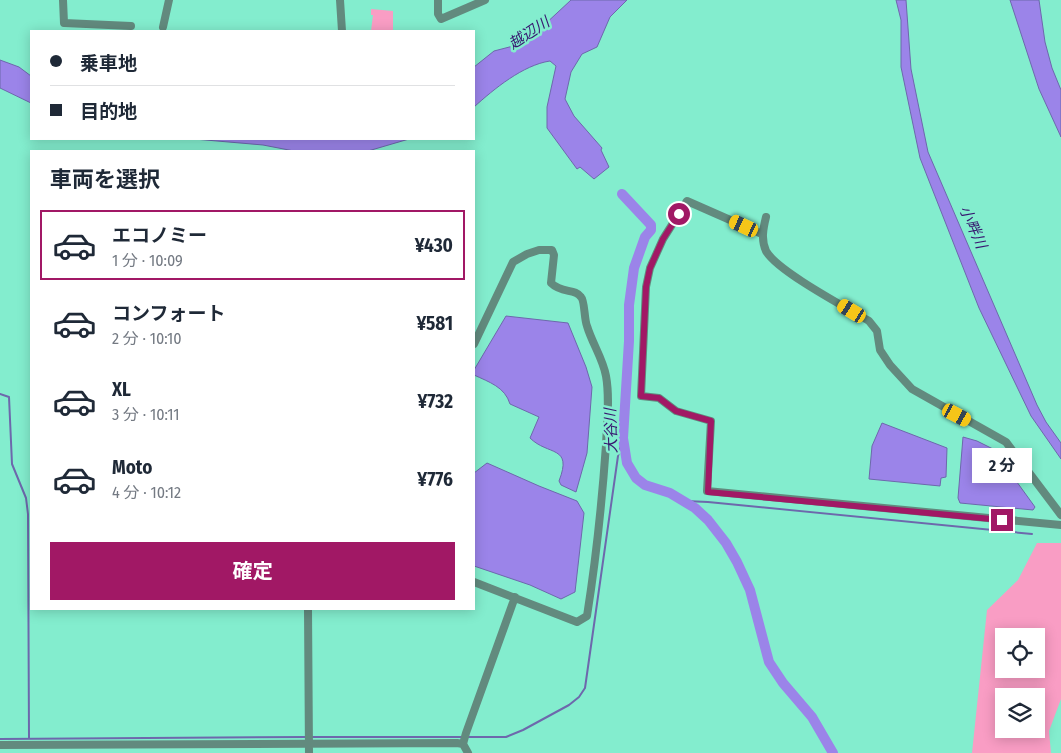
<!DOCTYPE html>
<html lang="ja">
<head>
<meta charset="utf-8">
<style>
  :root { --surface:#fff; --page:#f2f2f3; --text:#1f2937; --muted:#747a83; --line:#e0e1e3; --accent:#a11865 }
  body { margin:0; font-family:"Fira Sans Condensed","Noto Sans JP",sans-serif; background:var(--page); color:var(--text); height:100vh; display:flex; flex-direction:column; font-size:19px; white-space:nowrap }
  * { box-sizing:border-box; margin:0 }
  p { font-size:16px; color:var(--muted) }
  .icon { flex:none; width:28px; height:28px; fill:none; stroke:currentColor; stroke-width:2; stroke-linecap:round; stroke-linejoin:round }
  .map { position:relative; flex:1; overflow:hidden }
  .drawer { position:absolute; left:30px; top:150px; width:445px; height:460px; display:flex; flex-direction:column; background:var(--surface); border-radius:0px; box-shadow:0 2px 12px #0003 }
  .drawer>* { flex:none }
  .guide { position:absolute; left:30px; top:30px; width:445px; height:110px; border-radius:0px; box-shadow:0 2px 12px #0003; display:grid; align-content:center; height:110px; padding:0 20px; background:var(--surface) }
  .fabs { position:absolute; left:995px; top:628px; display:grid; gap:10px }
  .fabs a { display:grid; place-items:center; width:50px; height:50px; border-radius:0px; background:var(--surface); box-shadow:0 2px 12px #0003; font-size:25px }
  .end { position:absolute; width:22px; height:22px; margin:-11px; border:6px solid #a11865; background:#fff; box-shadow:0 0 0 2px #fff }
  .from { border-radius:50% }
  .bubble { position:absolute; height:35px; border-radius:0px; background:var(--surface); box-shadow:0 2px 12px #0003; font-size:16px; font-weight:700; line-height:35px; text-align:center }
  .car { position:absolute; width:15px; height:30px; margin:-15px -8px; border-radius:6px; box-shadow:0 0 4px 1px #0007; background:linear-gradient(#f5c518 24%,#345 0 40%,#f5c518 0 76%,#345 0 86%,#f5c518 0) }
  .guide b { display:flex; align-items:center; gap:18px; height:48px; font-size:19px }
  .guide b+b { border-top:1px solid var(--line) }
  .guide i { width:12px; height:12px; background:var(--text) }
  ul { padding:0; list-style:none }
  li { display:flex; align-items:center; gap:15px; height:70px; margin:0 10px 8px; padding:0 10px; border:2px solid transparent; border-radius:0px }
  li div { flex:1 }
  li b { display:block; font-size:19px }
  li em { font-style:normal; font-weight:700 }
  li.active { border-color:var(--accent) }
  li>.icon { width:45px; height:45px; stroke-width:1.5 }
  h2 { padding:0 20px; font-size:22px; line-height:60px }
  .primary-button { display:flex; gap:10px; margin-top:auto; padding:10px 20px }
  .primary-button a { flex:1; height:58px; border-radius:0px; background:var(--accent); color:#fff; font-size:20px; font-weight:700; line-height:58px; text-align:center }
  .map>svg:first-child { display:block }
</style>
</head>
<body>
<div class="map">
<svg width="1061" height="753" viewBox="0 0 1061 753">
  <rect width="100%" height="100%" fill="#83edce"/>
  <!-- green -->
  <path fill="#f99dc4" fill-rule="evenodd" d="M371,9L393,11V31H371L373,15H371Z
    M1037,543H1061V699L1049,731L1051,753H972L987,610L1018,580ZM1004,636H1036V669H1004ZM1004,696H1036V729H1004Z"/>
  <!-- water -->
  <path fill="#9b84e9" stroke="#6d68ac" d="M571,0H627L610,17L597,47L582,54L571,72L565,99L574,116L602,148L601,150L609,167L594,179L580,167L577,169L547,128V107L556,66L550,61C523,65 494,89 474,107V67L494,51L521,44L543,26Z
    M896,0H906L911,69L928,152L1037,405L1046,422L1061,443V459L1031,416L979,308L920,158L901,67V20Z
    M1010,0H1039L1045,42L1052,68L1061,90V137L1039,89Z
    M0,60L19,67L31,76V103L0,88Z
    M194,139H409L368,151H294L263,145Z
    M506,316L568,323L586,367L592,387L587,453L576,492L561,485L559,481C573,445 548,456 530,438L539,417L510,404C505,387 489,382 474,375V370Z
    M882,423L947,448L946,477L941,478L940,486L869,479L872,446Z
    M963,437L977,441L993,449L1035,507L1033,510L960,503L958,498Z
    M487,463L539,486L577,501L584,513L575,592L561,599L530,585L474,566V473Z"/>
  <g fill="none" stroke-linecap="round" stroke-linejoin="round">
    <!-- stream -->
    <path stroke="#6d68ac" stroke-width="2" d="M0,394L9,397L12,464L26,498L28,514L29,738
      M685,501L708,502L1032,534
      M312,737H463
      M467,737H506L523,730L569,705L579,697L585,688L618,456L623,438
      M0,739L308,737"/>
    <!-- river -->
    <path stroke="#9b84e9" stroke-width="10" d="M622,194L651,225V230L645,237L634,268L629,305V341L623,438L627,463L636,478L645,485L670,493L695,508L708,520L726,543L737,562L750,590L769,662L783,683L812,717L833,753"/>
    <!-- minor -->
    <path stroke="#628a7e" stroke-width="8" d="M63,0L64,23L131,26
      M340,0L342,31
      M438,0V14L441,19L485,0
      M163,27L169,0
      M766,217C763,229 761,240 766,251C777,271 847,308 869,321L877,331L880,350L890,365L912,389L1006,442L1061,515
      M762,234L687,201L663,239L650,268L646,287L641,396L659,398L676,411L711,421L707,491L1061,525
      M474,344L513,262L527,254L539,250H552L554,255L551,283C562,294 575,288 581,297C585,301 584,319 587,326C592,343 603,359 606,376C610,398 607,422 606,445C602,502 596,559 587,616L577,622L474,582
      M308,609L309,753
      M463,744L466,733L515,597
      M0,745L457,743L463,744L468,753"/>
  </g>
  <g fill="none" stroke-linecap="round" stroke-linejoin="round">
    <!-- route -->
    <path stroke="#a11865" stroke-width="6" d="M679,214L663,239L650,268L646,287L641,396L659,398L676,411L711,421L708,492L1002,520"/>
  </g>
  <g text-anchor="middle" stroke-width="5" stroke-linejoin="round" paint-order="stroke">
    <!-- water labels -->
    <g font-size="15" font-style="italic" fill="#37166f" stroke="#83edce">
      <text transform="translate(529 33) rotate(-33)" y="5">越辺川</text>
      <text transform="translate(973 227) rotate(66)" y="5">小畔川</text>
      <text transform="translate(611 431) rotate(-92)" y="5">大谷川</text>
    </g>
  </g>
</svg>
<div class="fabs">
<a><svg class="icon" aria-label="locate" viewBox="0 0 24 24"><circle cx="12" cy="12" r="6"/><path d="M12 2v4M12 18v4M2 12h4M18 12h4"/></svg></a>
<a><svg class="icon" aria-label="layers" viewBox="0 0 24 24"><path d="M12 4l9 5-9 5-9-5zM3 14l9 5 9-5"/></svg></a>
</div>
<i class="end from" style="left:679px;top:214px"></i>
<i class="end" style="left:1002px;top:520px"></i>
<div class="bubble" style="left:972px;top:448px;width:60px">2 分</div>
<i class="car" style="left:744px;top:226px;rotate:295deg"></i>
<i class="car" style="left:852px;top:311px;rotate:301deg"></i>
<i class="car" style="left:957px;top:415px;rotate:118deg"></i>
<div class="guide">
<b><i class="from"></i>乗車地</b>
<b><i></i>目的地</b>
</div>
<section class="drawer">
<h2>車両を選択</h2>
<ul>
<li class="active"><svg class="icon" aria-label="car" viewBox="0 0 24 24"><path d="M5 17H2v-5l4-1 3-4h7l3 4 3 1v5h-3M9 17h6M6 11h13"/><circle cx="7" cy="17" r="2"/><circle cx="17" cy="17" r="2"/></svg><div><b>エコノミー</b><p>1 分 · 10:09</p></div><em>¥430</em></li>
<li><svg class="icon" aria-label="car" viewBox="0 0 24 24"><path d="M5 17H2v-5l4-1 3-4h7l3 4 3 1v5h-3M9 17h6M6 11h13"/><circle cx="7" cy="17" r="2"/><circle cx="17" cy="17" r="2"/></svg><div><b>コンフォート</b><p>2 分 · 10:10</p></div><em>¥581</em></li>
<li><svg class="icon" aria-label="car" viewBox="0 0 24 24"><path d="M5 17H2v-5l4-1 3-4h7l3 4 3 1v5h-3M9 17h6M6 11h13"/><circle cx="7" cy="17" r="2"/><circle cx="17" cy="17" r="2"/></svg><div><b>XL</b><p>3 分 · 10:11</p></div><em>¥732</em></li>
<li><svg class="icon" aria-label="car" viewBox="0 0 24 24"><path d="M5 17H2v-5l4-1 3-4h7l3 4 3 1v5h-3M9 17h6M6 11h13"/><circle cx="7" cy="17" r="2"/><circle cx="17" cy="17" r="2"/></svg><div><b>Moto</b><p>4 分 · 10:12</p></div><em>¥776</em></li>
</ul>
<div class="primary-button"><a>確定</a></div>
</section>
</div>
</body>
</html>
